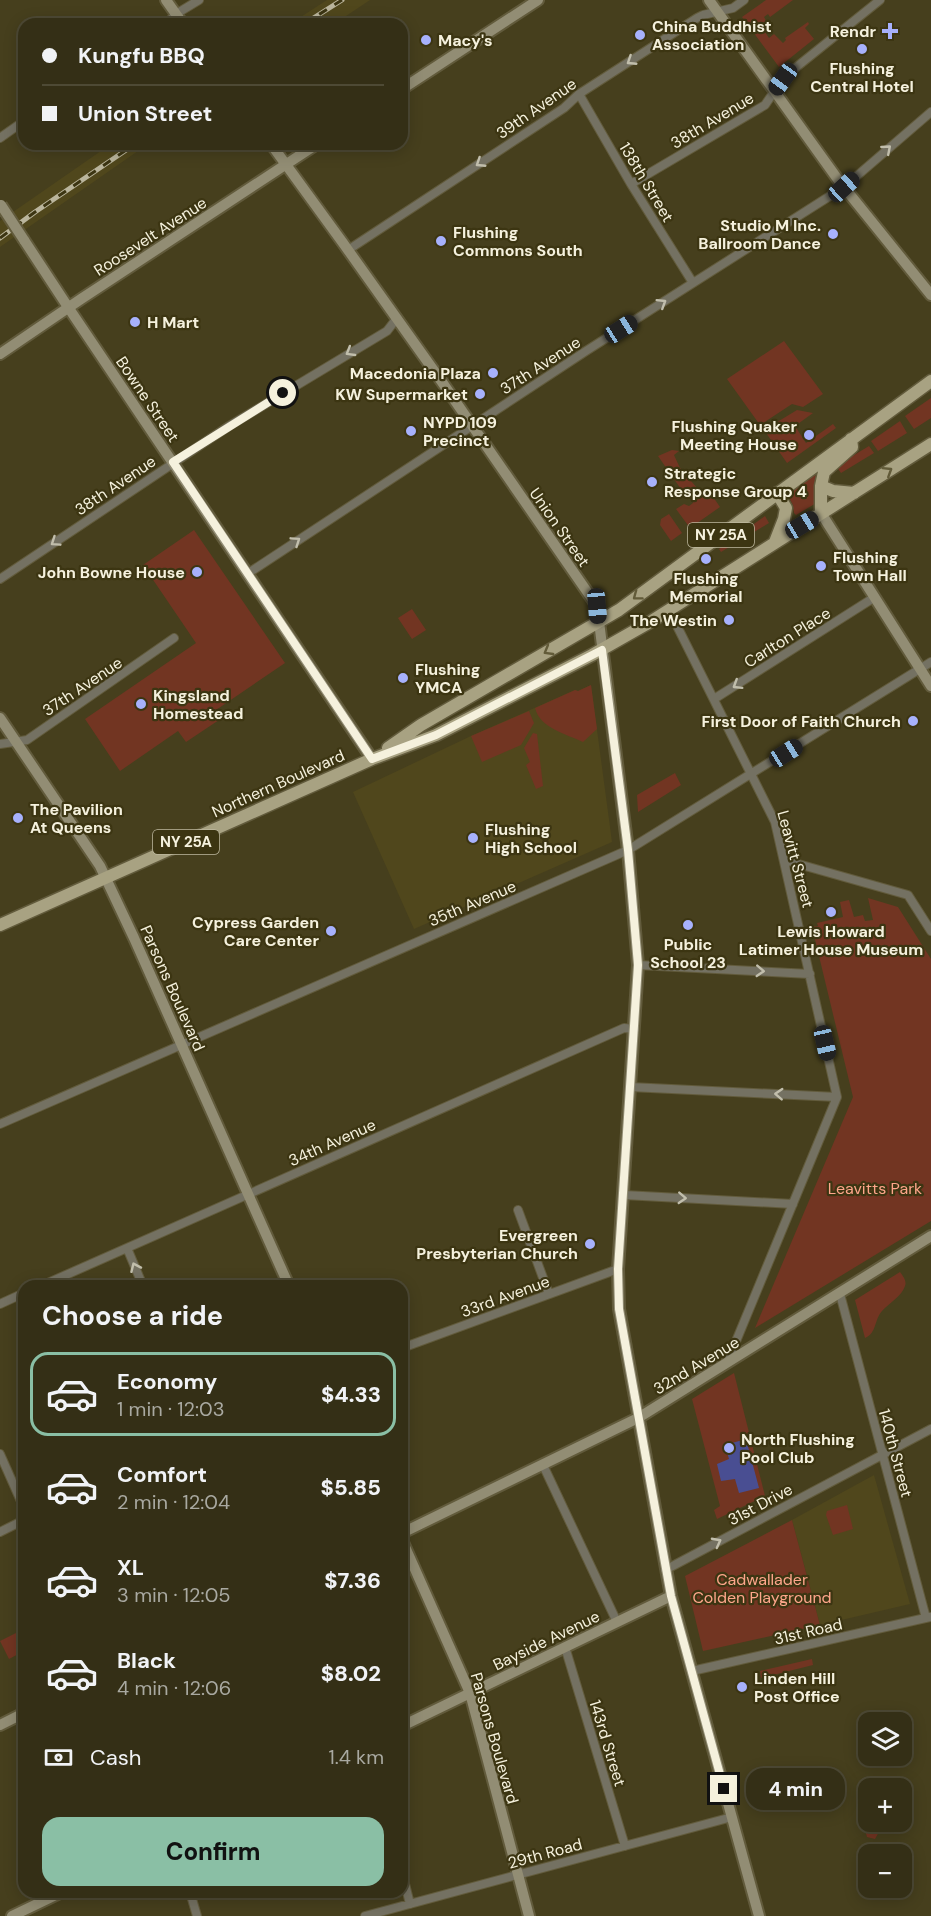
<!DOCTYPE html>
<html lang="en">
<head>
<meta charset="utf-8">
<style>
  :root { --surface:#342f16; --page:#3c371f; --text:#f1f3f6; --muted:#a9a9a1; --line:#4e4a35; --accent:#8abfa5 }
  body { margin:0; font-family:"DM Sans",sans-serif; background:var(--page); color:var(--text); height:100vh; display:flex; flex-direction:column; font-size:22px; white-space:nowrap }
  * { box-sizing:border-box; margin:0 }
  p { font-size:20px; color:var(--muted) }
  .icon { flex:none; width:33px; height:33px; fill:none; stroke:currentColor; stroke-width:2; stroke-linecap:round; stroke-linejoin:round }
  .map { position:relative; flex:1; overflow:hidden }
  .sheet { position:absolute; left:18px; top:1280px; width:390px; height:618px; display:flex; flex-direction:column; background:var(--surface); border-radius:18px; box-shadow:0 3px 15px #0003,0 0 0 2px var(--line) }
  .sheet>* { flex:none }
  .hud { position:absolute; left:18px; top:18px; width:390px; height:132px; border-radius:18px; box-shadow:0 3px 15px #0003,0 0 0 2px var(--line); display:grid; align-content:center; height:132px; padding:0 24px; background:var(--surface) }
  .fabs { position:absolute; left:858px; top:1712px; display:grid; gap:12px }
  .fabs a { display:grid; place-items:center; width:54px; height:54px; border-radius:12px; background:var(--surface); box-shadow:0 3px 15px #0003,0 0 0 2px var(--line); font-size:30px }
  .end { position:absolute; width:27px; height:27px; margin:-14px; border:8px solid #f5f1dd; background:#111; box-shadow:0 0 0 3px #111 }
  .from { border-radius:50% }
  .bubble { position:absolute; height:42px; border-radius:18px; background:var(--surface); box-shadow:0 3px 15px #0003,0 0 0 2px var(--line); font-size:20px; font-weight:800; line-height:42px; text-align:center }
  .car { position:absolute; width:18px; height:36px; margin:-18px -9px; border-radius:8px; box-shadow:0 0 4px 2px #0007; background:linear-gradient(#222 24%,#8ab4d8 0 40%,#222 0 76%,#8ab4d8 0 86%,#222 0) }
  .hud b { display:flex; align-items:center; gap:21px; height:57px; font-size:22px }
  .hud b+b { border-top:2px solid var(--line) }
  .hud i { width:15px; height:15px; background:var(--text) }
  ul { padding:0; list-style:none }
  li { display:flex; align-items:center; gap:18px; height:84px; margin:0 12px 9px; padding:0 12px; border:3px solid transparent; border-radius:18px }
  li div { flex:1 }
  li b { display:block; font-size:22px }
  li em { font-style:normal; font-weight:800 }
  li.on { border-color:var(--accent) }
  li>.icon { width:54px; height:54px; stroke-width:1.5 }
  h2 { padding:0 24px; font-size:27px; line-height:72px }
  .pay { display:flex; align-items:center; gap:15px; height:66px; padding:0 24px; font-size:22px }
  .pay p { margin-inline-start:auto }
  .cta { display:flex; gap:12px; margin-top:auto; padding:12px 24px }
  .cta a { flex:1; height:69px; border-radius:18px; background:var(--accent); color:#111; font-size:24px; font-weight:800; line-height:69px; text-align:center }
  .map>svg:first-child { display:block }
</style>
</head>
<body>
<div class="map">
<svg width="931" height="1916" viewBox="0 0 931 1916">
  <rect width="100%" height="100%" fill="#463f1d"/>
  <!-- built -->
  <path fill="#50471c" d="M327,0H370L334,24H290Z
    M111,144H148L0,247V221Z
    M591,685L612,842L414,929L353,792L471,736L575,690L578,691Z
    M874,1475L910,1604L820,1625L792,1520Z"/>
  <!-- green -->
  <path fill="#723522" d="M766,0H793L770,17L768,14L764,17L770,28L765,32L769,38L774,34L783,43L786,40L785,38L808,22L809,24L805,28L814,39L779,67L742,17Z
    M784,341L823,394L803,407L792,404L760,425L727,379Z
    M931,398V418L914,429L905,416Z
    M797,410L813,413L795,426L806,443L833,424L836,428L787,463L764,430Z
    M900,421L907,433L878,451L871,441Z
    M869,446L874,453L841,473L836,466Z
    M672,450L679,451L674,455L680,468L703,495L709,491L720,507L690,528L676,509L684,504L689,506L693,503L691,496L685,495L658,456Z
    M814,474L816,476L818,502L796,515L794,513L793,505L787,494Z
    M669,514L682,533L671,541L660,525L661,519Z
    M765,516L769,523L721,552L719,549Z
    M194,530L285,663L216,710L222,718L186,742L178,731L120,771L85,719L196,643L143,565Z
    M412,609L426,630L412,639L398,618Z
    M591,685L597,729L583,742C566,734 540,728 535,708L575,690L578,691Z
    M529,711L534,723L521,745L482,762L471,736Z
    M533,733L537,734L543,786L536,789L526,765L530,762L524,748Z
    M675,773L681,785L638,812L637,795Z
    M868,898L898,907L931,959V1221L755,1328L853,1097L812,927L818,926L817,923L843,917L840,902L849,900L854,917L863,915L865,921L873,920Z
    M900,1272C903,1276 907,1281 905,1286C902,1296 889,1303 882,1311C874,1320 877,1333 865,1338L855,1300Z
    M734,1373L765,1496L717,1519L714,1510L720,1506L692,1399Z
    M847,1505L853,1529L833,1535L826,1515L827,1511Z
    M792,1520L820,1625L703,1651L685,1576Z
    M24,1629V1651L9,1659L0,1641Z
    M812,1659L813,1665L761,1678L760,1671Z
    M868,1805V1821H885L875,1839L867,1837L859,1807Z"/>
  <!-- water -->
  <path fill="#494e92" d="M746,1439L759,1488L739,1493L735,1479L721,1481L717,1464L729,1459L725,1445Z"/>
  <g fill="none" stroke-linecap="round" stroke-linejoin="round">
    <!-- street casing -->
    <g stroke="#625b3c" stroke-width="10">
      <path id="street" d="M166,24L176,14L199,0
        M579,94L631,184L693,283
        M0,138L24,121
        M631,184L765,105L784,77L880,0
        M348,250L564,108L579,94L697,18L703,15L733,8L744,0
        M247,574L586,351L844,187L931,112
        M0,579L229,426L387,331L397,318
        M669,610L775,822L837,1097L727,1363
        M714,699L875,597
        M0,744L27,740L174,638
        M784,860L908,895L931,931
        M638,965L810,974
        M630,1087L837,1097
        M0,1124L628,850L931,662
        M624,1195L793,1204
        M518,1210L549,1294
        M127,1248L143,1286
        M41,1286L624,1028L635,1029
        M840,1294L926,1618
        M0,1304L24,1293
        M402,1348L618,1269
        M0,1454L24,1508
        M543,1465L617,1622
        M0,1532L24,1520
        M665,1570L931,1429
        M565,1647L625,1846
        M692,1671L930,1617
        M402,1872L410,1904
        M190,1892L197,1916
        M365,1916L732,1817"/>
    </g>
    <!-- secondary casing -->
    <g stroke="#625b3c" stroke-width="14">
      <path id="secondary" d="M166,0L183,24
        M709,0L839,181L931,295
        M402,89L538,0
        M271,144L343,243L442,382L597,606L628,850L638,965L618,1269L619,1309L671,1596L759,1916
        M24,240L68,307L372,759
        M0,354L81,299L317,144
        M821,513L931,686
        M0,718L100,866L134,938L289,1286
        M402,1533L638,1418L931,1236
        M402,1540L470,1693L529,1916
        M0,1725L24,1713
        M402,1726L671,1596
        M12,1916L62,1892"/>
    </g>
    <!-- primary casing -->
    <g stroke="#625b3c" stroke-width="15">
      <path id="primary" d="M821,486L833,491L854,493
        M821,513V486L824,472L852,447L851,439
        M775,542L784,519L786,508L777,493
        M388,748L421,725L619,610L931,381
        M0,925L372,759L436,735L592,655L650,622L931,444"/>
    </g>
    <!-- street -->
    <use href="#street" stroke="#747162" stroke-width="8"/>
    <!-- secondary -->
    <use href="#secondary" stroke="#928d74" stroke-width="10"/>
    <!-- primary -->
    <use href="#primary" stroke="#a8a282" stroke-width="12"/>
    <!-- rail casing -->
    <g stroke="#bab59c" stroke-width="5">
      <path id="rail" d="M304,24L342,0
        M0,238L35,212L135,144"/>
    </g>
    <!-- rail -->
    <use href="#rail" stroke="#3c3512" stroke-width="3" stroke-dasharray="9" stroke-linecap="butt"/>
    <!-- secondary-bridge casing -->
    <g stroke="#625b3c" stroke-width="14" stroke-linecap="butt">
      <path id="secondary-bridge" d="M1,205L24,240"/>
    </g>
    <!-- secondary-bridge -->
    <use href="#secondary-bridge" stroke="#928d74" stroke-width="10"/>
  </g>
  <!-- one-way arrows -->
  <defs><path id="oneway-chevron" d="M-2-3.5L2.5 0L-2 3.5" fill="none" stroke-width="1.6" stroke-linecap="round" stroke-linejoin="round" transform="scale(1.5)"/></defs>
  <g stroke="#c1beac">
    <use href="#oneway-chevron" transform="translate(631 61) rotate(147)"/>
    <use href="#oneway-chevron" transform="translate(887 149) rotate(-41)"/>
    <use href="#oneway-chevron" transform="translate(480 163) rotate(147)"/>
    <use href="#oneway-chevron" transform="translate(662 303) rotate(-32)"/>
    <use href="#oneway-chevron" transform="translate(350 352) rotate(149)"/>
    <use href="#oneway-chevron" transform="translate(296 541) rotate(-34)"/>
    <use href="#oneway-chevron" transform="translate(55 542) rotate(146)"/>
    <use href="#oneway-chevron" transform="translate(737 685) rotate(148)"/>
    <use href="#oneway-chevron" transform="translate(760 971) rotate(3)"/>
    <use href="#oneway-chevron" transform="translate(779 1094) rotate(-177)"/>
    <use href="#oneway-chevron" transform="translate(682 1198) rotate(3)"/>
    <use href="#oneway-chevron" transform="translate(135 1267) rotate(-114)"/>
    <use href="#oneway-chevron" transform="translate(717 1542) rotate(-28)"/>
  </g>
  <g stroke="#625b39">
    <use href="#oneway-chevron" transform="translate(888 471) rotate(-32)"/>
    <use href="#oneway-chevron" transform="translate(637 596) rotate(143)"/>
    <use href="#oneway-chevron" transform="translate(548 651) rotate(150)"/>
  </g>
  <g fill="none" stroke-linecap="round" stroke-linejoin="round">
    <!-- route -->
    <path stroke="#f5f1dd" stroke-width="8" d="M283,393L173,462L372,759L436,735L602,650L628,850L638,965L618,1269L619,1309L671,1596L724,1789"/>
  </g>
  <!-- markers -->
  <g fill="#a7b1fc" stroke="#3c3512" stroke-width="2">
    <path d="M887 22h6v6h6v6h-6v6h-6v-6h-6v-6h6z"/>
    <circle cx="640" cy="35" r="6"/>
    <circle cx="426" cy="40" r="6"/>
    <circle cx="862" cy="49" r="6"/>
    <circle cx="833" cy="234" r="6"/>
    <circle cx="441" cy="241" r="6"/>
    <circle cx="135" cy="322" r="6"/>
    <circle cx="493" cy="373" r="6"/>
    <circle cx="480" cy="394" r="6"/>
    <circle cx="411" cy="431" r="6"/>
    <circle cx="809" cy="435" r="6"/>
    <circle cx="652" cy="482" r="6"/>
    <circle cx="706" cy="559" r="6"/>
    <circle cx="821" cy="566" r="6"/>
    <circle cx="197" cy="572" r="6"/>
    <circle cx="729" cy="620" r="6"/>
    <circle cx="403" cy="678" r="6"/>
    <circle cx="141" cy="704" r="6"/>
    <circle cx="913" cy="721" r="6"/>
    <circle cx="18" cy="818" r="6"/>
    <circle cx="473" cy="838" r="6"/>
    <circle cx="831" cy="912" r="6"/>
    <circle cx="688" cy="925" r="6"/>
    <circle cx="331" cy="931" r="6"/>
    <circle cx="590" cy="1244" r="6"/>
    <circle cx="729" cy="1448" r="6"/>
    <circle cx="742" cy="1687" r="6"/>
  </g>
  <g text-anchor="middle" stroke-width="4.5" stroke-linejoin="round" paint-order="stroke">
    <!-- shield labels -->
    <g fill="#3c3512" stroke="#beb9a0" stroke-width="1.5">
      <rect x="688" y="523" width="66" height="24" rx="4.5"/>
      <rect x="153" y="830" width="66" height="24" rx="4.5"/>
    </g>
    <g font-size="15" font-weight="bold" fill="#f5f1dd">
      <text x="721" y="540">NY 25A</text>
      <text x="186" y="847">NY 25A</text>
    </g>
    <!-- poi labels -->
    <g font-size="16" font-weight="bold" fill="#f5f1dd" stroke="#3c3512" text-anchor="start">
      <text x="652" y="32">China Buddhist<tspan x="652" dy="18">Association</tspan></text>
      <text x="876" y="37" text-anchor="end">Rendr</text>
      <text x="438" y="46">Macy's</text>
      <text x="862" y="74" text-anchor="middle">Flushing<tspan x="862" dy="18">Central Hotel</tspan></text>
      <text x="821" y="231" text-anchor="end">Studio M Inc.<tspan x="821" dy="18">Ballroom Dance</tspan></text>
      <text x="453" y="238">Flushing<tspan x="453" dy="18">Commons South</tspan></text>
      <text x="147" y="328">H Mart</text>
      <text x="481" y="379" text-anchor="end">Macedonia Plaza</text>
      <text x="468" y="400" text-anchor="end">KW Supermarket</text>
      <text x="423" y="428">NYPD 109<tspan x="423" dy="18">Precinct</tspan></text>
      <text x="797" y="432" text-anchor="end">Flushing Quaker<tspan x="797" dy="18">Meeting House</tspan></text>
      <text x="664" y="479">Strategic<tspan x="664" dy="18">Response Group 4</tspan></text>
      <text x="833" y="563">Flushing<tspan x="833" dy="18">Town Hall</tspan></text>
      <text x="185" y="578" text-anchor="end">John Bowne House</text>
      <text x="706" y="584" text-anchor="middle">Flushing<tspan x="706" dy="18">Memorial</tspan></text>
      <text x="717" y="626" text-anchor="end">The Westin</text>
      <text x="415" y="675">Flushing<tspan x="415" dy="18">YMCA</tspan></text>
      <text x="153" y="701">Kingsland<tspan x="153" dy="18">Homestead</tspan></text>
      <text x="901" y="727" text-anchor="end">First Door of Faith Church</text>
      <text x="30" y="815">The Pavilion<tspan x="30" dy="18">At Queens</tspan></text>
      <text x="485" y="835">Flushing<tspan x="485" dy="18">High School</tspan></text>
      <text x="319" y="928" text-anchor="end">Cypress Garden<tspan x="319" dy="18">Care Center</tspan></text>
      <text x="831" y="937" text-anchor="middle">Lewis Howard<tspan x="831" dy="18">Latimer House Museum</tspan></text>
      <text x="688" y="950" text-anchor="middle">Public<tspan x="688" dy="18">School 23</tspan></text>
      <text x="578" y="1241" text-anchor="end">Evergreen<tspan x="578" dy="18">Presbyterian Church</tspan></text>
      <text x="741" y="1445">North Flushing<tspan x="741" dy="18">Pool Club</tspan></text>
      <text x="754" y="1684">Linden Hill<tspan x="754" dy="18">Post Office</tspan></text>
    </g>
    <!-- street labels -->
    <g font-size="16" fill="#f5f1dd" stroke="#3c3512">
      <text transform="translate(536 108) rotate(-35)" y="6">39th Avenue</text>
      <text transform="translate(712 120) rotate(-31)" y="6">38th Avenue</text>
      <text transform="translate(647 182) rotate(59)" y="6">138th Street</text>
      <text transform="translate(150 236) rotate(-33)" y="6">Roosevelt Avenue</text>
      <text transform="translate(540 365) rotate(-33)" y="6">37th Avenue</text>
      <text transform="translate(148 399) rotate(56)" y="6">Bowne Street</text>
      <text transform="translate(115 485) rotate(-34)" y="6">38th Avenue</text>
      <text transform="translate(560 527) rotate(55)" y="6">Union Street</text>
      <text transform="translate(787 637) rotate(-32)" y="6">Carlton Place</text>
      <text transform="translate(82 686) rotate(-34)" y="6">37th Avenue</text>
      <text transform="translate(278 783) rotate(-24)" y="6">Northern Boulevard</text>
      <text transform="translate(796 859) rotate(75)" y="6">Leavitt Street</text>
      <text transform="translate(472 903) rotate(-23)" y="6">35th Avenue</text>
      <text transform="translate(173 988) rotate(66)" y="6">Parsons Boulevard</text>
      <text transform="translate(332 1142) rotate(-24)" y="6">34th Avenue</text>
      <text transform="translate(505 1296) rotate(-20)" y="6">33rd Avenue</text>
      <text transform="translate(696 1365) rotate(-31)" y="6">32nd Avenue</text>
      <text transform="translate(896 1453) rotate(75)" y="6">140th Street</text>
      <text transform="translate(760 1504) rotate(-28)" y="6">31st Drive</text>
      <text transform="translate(808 1631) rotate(-13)" y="6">31st Road</text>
      <text transform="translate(546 1640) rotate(-26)" y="6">Bayside Avenue</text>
      <text transform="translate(495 1738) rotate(74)" y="6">Parsons Boulevard</text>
      <text transform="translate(608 1743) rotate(73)" y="6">143rd Street</text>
      <text transform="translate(545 1853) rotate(-15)" y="6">29th Road</text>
    </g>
    <!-- park labels -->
    <g font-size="16" fill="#fea68b" stroke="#3c3512">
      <text x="875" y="1194">Leavitts Park</text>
      <text x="762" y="1585">Cadwallader<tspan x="762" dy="18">Colden Playground</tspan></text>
    </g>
  </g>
</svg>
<div class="fabs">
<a><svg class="icon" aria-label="layers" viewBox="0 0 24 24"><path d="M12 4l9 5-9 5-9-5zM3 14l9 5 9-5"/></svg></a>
<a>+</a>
<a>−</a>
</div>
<i class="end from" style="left:283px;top:393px"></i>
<i class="end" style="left:724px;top:1789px"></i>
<div class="bubble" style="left:746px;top:1768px;width:99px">4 min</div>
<i class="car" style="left:783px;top:79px;rotate:216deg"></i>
<i class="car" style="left:844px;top:187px;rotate:48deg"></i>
<i class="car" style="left:621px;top:329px;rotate:58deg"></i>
<i class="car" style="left:802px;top:525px;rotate:59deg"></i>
<i class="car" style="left:597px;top:606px;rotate:175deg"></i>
<i class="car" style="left:786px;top:753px;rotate:58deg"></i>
<i class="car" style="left:825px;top:1043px;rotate:167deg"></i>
<div class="hud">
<b><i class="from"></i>Kungfu BBQ</b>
<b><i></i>Union Street</b>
</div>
<section class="sheet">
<h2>Choose a ride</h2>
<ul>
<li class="on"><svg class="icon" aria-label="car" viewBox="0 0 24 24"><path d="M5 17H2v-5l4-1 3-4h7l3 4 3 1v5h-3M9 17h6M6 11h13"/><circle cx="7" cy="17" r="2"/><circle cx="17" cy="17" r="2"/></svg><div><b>Economy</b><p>1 min · 12:03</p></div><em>$4.33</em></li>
<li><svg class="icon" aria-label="car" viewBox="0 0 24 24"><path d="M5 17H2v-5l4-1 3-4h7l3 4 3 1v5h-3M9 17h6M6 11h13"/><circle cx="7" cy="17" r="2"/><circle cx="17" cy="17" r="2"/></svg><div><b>Comfort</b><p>2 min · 12:04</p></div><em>$5.85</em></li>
<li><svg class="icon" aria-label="car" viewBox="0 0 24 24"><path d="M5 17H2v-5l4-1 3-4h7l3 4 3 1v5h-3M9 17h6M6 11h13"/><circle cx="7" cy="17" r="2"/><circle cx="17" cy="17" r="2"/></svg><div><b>XL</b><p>3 min · 12:05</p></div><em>$7.36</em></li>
<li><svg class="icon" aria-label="car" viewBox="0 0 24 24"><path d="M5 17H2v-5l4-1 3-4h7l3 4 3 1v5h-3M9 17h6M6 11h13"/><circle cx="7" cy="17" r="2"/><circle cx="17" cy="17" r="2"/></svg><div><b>Black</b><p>4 min · 12:06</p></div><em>$8.02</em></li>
</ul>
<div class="pay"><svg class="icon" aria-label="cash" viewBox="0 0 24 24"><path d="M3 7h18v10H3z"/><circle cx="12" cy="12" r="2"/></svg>Cash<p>1.4 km</p></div>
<div class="cta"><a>Confirm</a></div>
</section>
</div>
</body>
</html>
